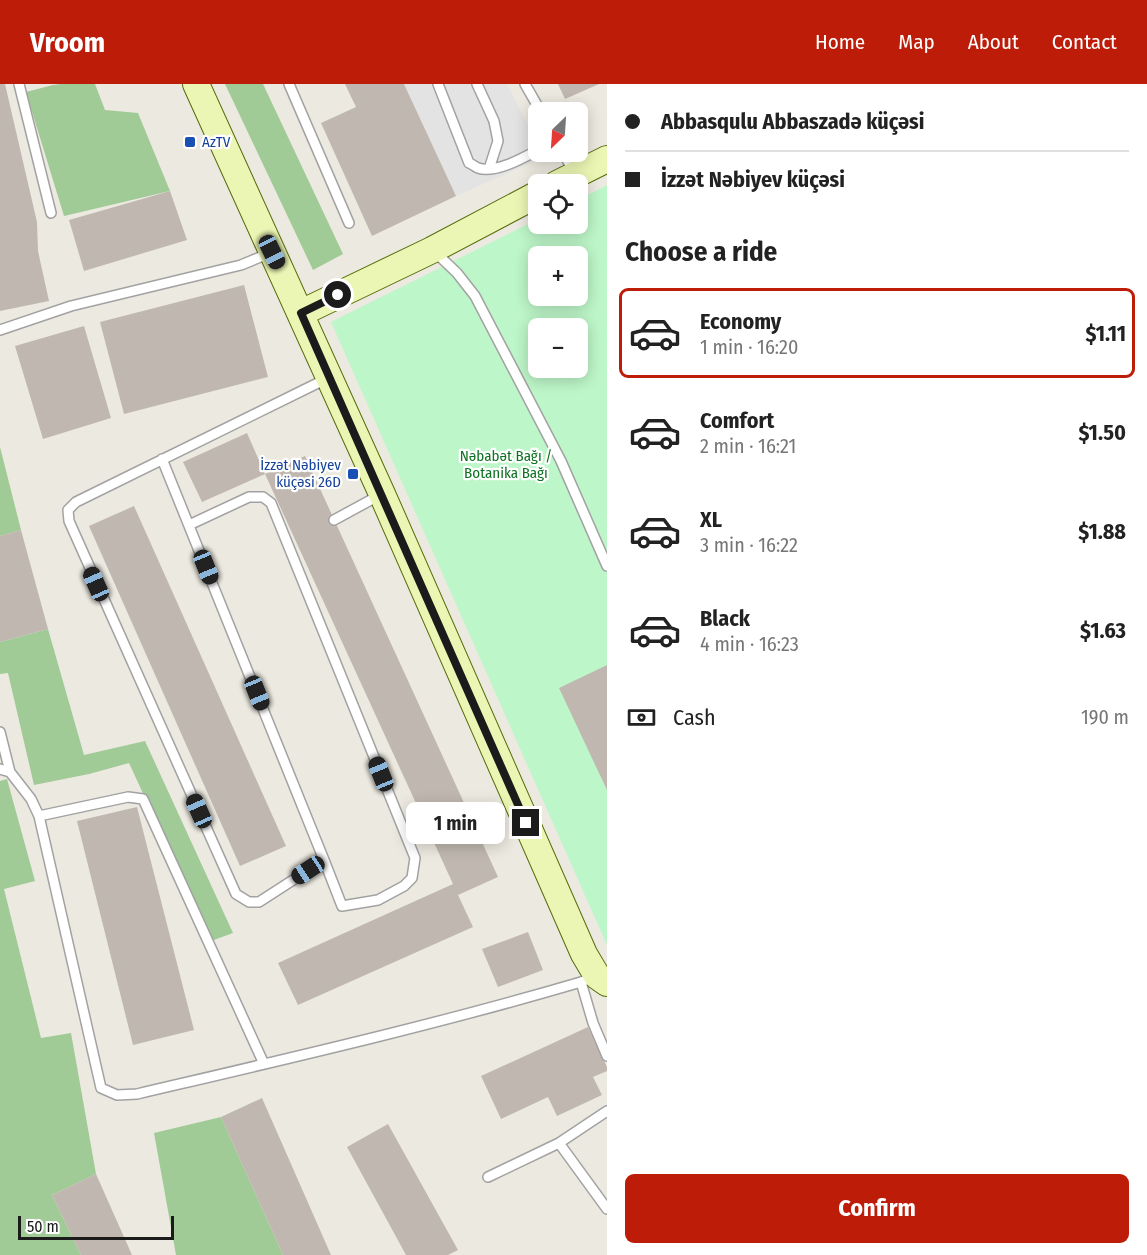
<!DOCTYPE html>
<html lang="en">
<head>
<meta charset="utf-8">
<style>
  :root { --surface:#fff; --page:#f2f2f2; --text:#222; --muted:#767676; --line:#e0e0e0; --accent:#bd1c08 }
  body { margin:0; font-family:"Fira Sans Condensed",sans-serif; background:var(--page); color:var(--text); height:100vh; display:flex; flex-direction:column; font-size:22px; white-space:nowrap }
  * { box-sizing:border-box; margin:0 }
  p { font-size:20px; color:var(--muted) }
  .icon { flex:none; width:33px; height:33px; fill:none; stroke:currentColor; stroke-width:2; stroke-linecap:round; stroke-linejoin:round }
  .map { position:relative; flex:1; overflow:hidden }
  .drawer { display:flex; flex-direction:column; background:var(--surface); width:540px }
  .drawer>* { flex:none }
  .guide { display:grid; align-content:center; height:132px; padding:0 18px; background:var(--surface) }
  .needle { width:39px; rotate:205deg }
  .tools { position:absolute; left:528px; top:18px; display:grid; gap:12px }
  .tools a { display:grid; place-items:center; width:60px; height:60px; border-radius:9px; background:var(--surface); box-shadow:0 3px 15px #0003; font-size:30px }
  .scale { position:absolute; left:18px; bottom:15px; width:156px; box-sizing:border-box; padding-left:6px; border:3px solid #1b1b1b; border-top:0; font-size:16px; line-height:21px; white-space:nowrap; color:#1b1b1b; -webkit-text-stroke:4px #fff; paint-order:stroke }
  .end { position:absolute; width:27px; height:27px; margin:-14px; border:8px solid #1b1b1b; background:#fff; box-shadow:0 0 0 3px #fff }
  .from { border-radius:50% }
  .bubble { position:absolute; height:42px; border-radius:9px; background:var(--surface); box-shadow:0 3px 15px #0003; font-size:20px; font-weight:700; line-height:42px; text-align:center }
  .car { position:absolute; width:18px; height:36px; margin:-18px -9px; border-radius:8px; box-shadow:0 0 4px 2px #0007; background:linear-gradient(#222 24%,#8ab4d8 0 40%,#222 0 76%,#8ab4d8 0 86%,#222 0) }
  .guide b { display:flex; align-items:center; gap:21px; height:57px; font-size:22px }
  .guide b+b { border-top:2px solid var(--line) }
  .guide i { width:15px; height:15px; background:var(--text) }
  ul { padding:0; list-style:none }
  li { display:flex; align-items:center; gap:18px; height:90px; margin:0 12px 9px; padding:0 6px; border:3px solid transparent; border-radius:9px }
  li div { flex:1 }
  li b { display:block; font-size:22px }
  li em { font-style:normal; font-weight:700 }
  li.current { border-color:var(--accent) }
  li>.icon { width:54px; height:54px; stroke-width:1.5 }
  h2 { padding:0 18px; font-size:27px; line-height:72px }
  .pay { display:flex; align-items:center; gap:15px; height:66px; padding:0 18px; font-size:22px }
  .pay p { margin-inline-start:auto }
  .button { display:flex; gap:12px; margin-top:auto; padding:12px 18px }
  .button a { flex:1; height:69px; border-radius:9px; background:var(--accent); color:#fff; font-size:24px; font-weight:700; line-height:69px; text-align:center }
  header { display:flex; align-items:center; gap:36px; box-sizing:border-box; height:84px; padding:0 30px; background:var(--accent); color:#fff }
  header strong { font-size:28px }
  nav { display:flex; gap:33px; margin-inline-start:auto; font-size:21px }
  main { display:flex; flex:1; min-height:0 }
  .map>svg:first-child { display:block }
</style>
</head>
<body>
<header>
<strong>Vroom</strong>
<nav><a>Home</a><a>Map</a><a>About</a><a>Contact</a></nav>
</header>
<main>
<div class="map">
<svg width="607" height="1171" viewBox="0 0 607 1171">
  <rect width="100%" height="100%" fill="#ece9e0"/>
  <!-- forest -->
  <path fill="#a0ca96" d="M61,0H95L105,26L138,29L170,107L64,132L26,8L53,1Z
    M225,0H263L343,170L313,186Z
    M0,363L21,446L0,452Z
    M48,545L84,671L145,657L233,849L211,857L129,679L89,690L34,701L8,589L0,590V558Z
    M7,695L35,797L4,805L41,954L71,949L96,1090L52,1111L81,1171H0V697Z
    M221,1033L283,1171H176L154,1049Z"/>
  <!-- park -->
  <path fill="#bdf6c8" fill-rule="evenodd" d="M607,101V861L331,238L538,135V140H578V116ZM538,172H578V212H538ZM538,244H578V284H538Z"/>
  <!-- parking -->
  <path fill="#e3e3e3" d="M404,0H507L544,73L456,112Z"/>
  <!-- building -->
  <path fill="#c0b8b0" d="M0,0H5L37,138L38,167L49,217L0,227Z
    M345,0H404L456,112L372,152L321,39L356,23Z
    M558,0H599L565,15Z
    M170,107L187,156L84,187L69,136Z
    M244,201L268,293L124,330L100,238Z
    M84,242L111,334L43,355L15,262Z
    M247,349L265,390L202,418L183,378Z
    M305,372L498,793L458,811L473,843L298,921L278,879L453,800L265,390Z
    M134,422L286,762L240,782L89,442Z
    M21,446L48,545L0,558V452Z
    M607,581V706L559,604Z
    M137,723L194,946L133,961L77,737Z
    M528,848L543,886L498,903L482,865Z
    M588,943L607,983V987L593,993L602,1011L557,1032L548,1013L501,1035L481,992Z
    M262,1014L331,1171H283L221,1033Z
    M388,1040L458,1166L448,1171H406L347,1063Z
    M96,1090L132,1171H81L52,1111Z"/>
  <g fill="none" stroke-linecap="round" stroke-linejoin="round">
    <!-- lane casing -->
    <g stroke="#a2a2a2" stroke-width="12">
      <path id="lane" d="M19,0L51,129
        M289,0L349,139
        M438,0L469,79C472,80 474,82 478,84C495,90 523,74 538,66
        M477,0L494,37L498,57L489,85
        M525,0L541,28
        M563,68L574,89
        M434,167L457,189L475,212L561,377L607,482
        M0,246L71,222L241,181L270,169
        M162,375L324,776L342,822L378,816L404,802L412,794L415,774L271,419L263,413H249L189,441
        M334,436L380,411
        M0,648L10,688
        M0,685L10,688L31,715L39,732L101,1004L117,1011L137,1010C286,975 435,941 581,898L594,893
        M39,732L128,713L143,715L264,980
        M324,776L259,818H249L236,810L69,437L68,426L76,418L328,294
        M581,898L593,939L607,972
        M559,1059L607,1125
        M488,1093L559,1059L607,1027"/>
    </g>
    <!-- secondary casing -->
    <g stroke="#556b09" stroke-width="28">
      <path id="secondary" d="M196,0L382,410L584,870L597,892L607,899
        M557,100L607,75
        M301,229L432,166L538,110"/>
    </g>
    <!-- lane -->
    <use href="#lane" stroke="#fff" stroke-width="9"/>
    <!-- secondary -->
    <use href="#secondary" stroke="#ecf6b4" stroke-width="26"/>
  </g>
  <g fill="none" stroke-linecap="round" stroke-linejoin="round">
    <!-- route -->
    <path stroke="#1b1b1b" stroke-width="8" d="M338,211L301,229L526,739"/>
  </g>
  <!-- markers -->
  <g fill="#1a4fb4" stroke="#fff" stroke-width="2">
    <rect x="184" y="52" width="12" height="12" rx="3"/>
    <rect x="347" y="384" width="12" height="12" rx="3"/>
  </g>
  <g text-anchor="middle" stroke-width="4.5" stroke-linejoin="round" paint-order="stroke">
    <!-- transit labels -->
    <g font-size="15" fill="#164399" stroke="#fff" text-anchor="start">
      <text x="202" y="63">AzTV</text>
      <text x="341" y="386" text-anchor="end">İzzət Nəbiyev<tspan x="341" dy="17">küçəsi 26D</tspan></text>
    </g>
    <!-- park labels -->
    <g font-size="15" fill="#0f7222" stroke="#fff">
      <text x="506" y="377">Nəbabət Bağı /<tspan x="506" dy="17">Botanika Bağı</tspan></text>
    </g>
  </g>
</svg>
<div class="tools">
<a><svg class="needle" viewBox="-14 -14 28 28"><path d="M0-13l5 13h-10z" fill="#e53935"/><path d="M0 13l5-13h-10z" fill="#767676"/></svg></a>
<a><svg class="icon" aria-label="locate" viewBox="0 0 24 24"><circle cx="12" cy="12" r="6"/><path d="M12 2v4M12 18v4M2 12h4M18 12h4"/></svg></a>
<a>+</a>
<a>−</a>
</div>
<div class="scale">50 m</div>
<i class="end from" style="left:338px;top:211px"></i>
<i class="end" style="left:526px;top:739px"></i>
<div class="bubble" style="left:406px;top:718px;width:99px">1 min</div>
<i class="car" style="left:272px;top:168px;rotate:154deg"></i>
<i class="car" style="left:206px;top:483px;rotate:158deg"></i>
<i class="car" style="left:96px;top:500px;rotate:336deg"></i>
<i class="car" style="left:257px;top:609px;rotate:158deg"></i>
<i class="car" style="left:381px;top:690px;rotate:338deg"></i>
<i class="car" style="left:199px;top:727px;rotate:336deg"></i>
<i class="car" style="left:308px;top:786px;rotate:237deg"></i>
</div>
<section class="drawer">
<div class="guide">
<b><i class="from"></i>Abbasqulu Abbaszadə küçəsi</b>
<b><i></i>İzzət Nəbiyev küçəsi</b>
</div>
<h2>Choose a ride</h2>
<ul>
<li class="current"><svg class="icon" aria-label="car" viewBox="0 0 24 24"><path d="M5 17H2v-5l4-1 3-4h7l3 4 3 1v5h-3M9 17h6M6 11h13"/><circle cx="7" cy="17" r="2"/><circle cx="17" cy="17" r="2"/></svg><div><b>Economy</b><p>1 min · 16:20</p></div><em>$1.11</em></li>
<li><svg class="icon" aria-label="car" viewBox="0 0 24 24"><path d="M5 17H2v-5l4-1 3-4h7l3 4 3 1v5h-3M9 17h6M6 11h13"/><circle cx="7" cy="17" r="2"/><circle cx="17" cy="17" r="2"/></svg><div><b>Comfort</b><p>2 min · 16:21</p></div><em>$1.50</em></li>
<li><svg class="icon" aria-label="car" viewBox="0 0 24 24"><path d="M5 17H2v-5l4-1 3-4h7l3 4 3 1v5h-3M9 17h6M6 11h13"/><circle cx="7" cy="17" r="2"/><circle cx="17" cy="17" r="2"/></svg><div><b>XL</b><p>3 min · 16:22</p></div><em>$1.88</em></li>
<li><svg class="icon" aria-label="car" viewBox="0 0 24 24"><path d="M5 17H2v-5l4-1 3-4h7l3 4 3 1v5h-3M9 17h6M6 11h13"/><circle cx="7" cy="17" r="2"/><circle cx="17" cy="17" r="2"/></svg><div><b>Black</b><p>4 min · 16:23</p></div><em>$1.63</em></li>
</ul>
<div class="pay"><svg class="icon" aria-label="cash" viewBox="0 0 24 24"><path d="M3 7h18v10H3z"/><circle cx="12" cy="12" r="2"/></svg>Cash<p>190 m</p></div>
<div class="button"><a>Confirm</a></div>
</section>
</main>
</body>
</html>
